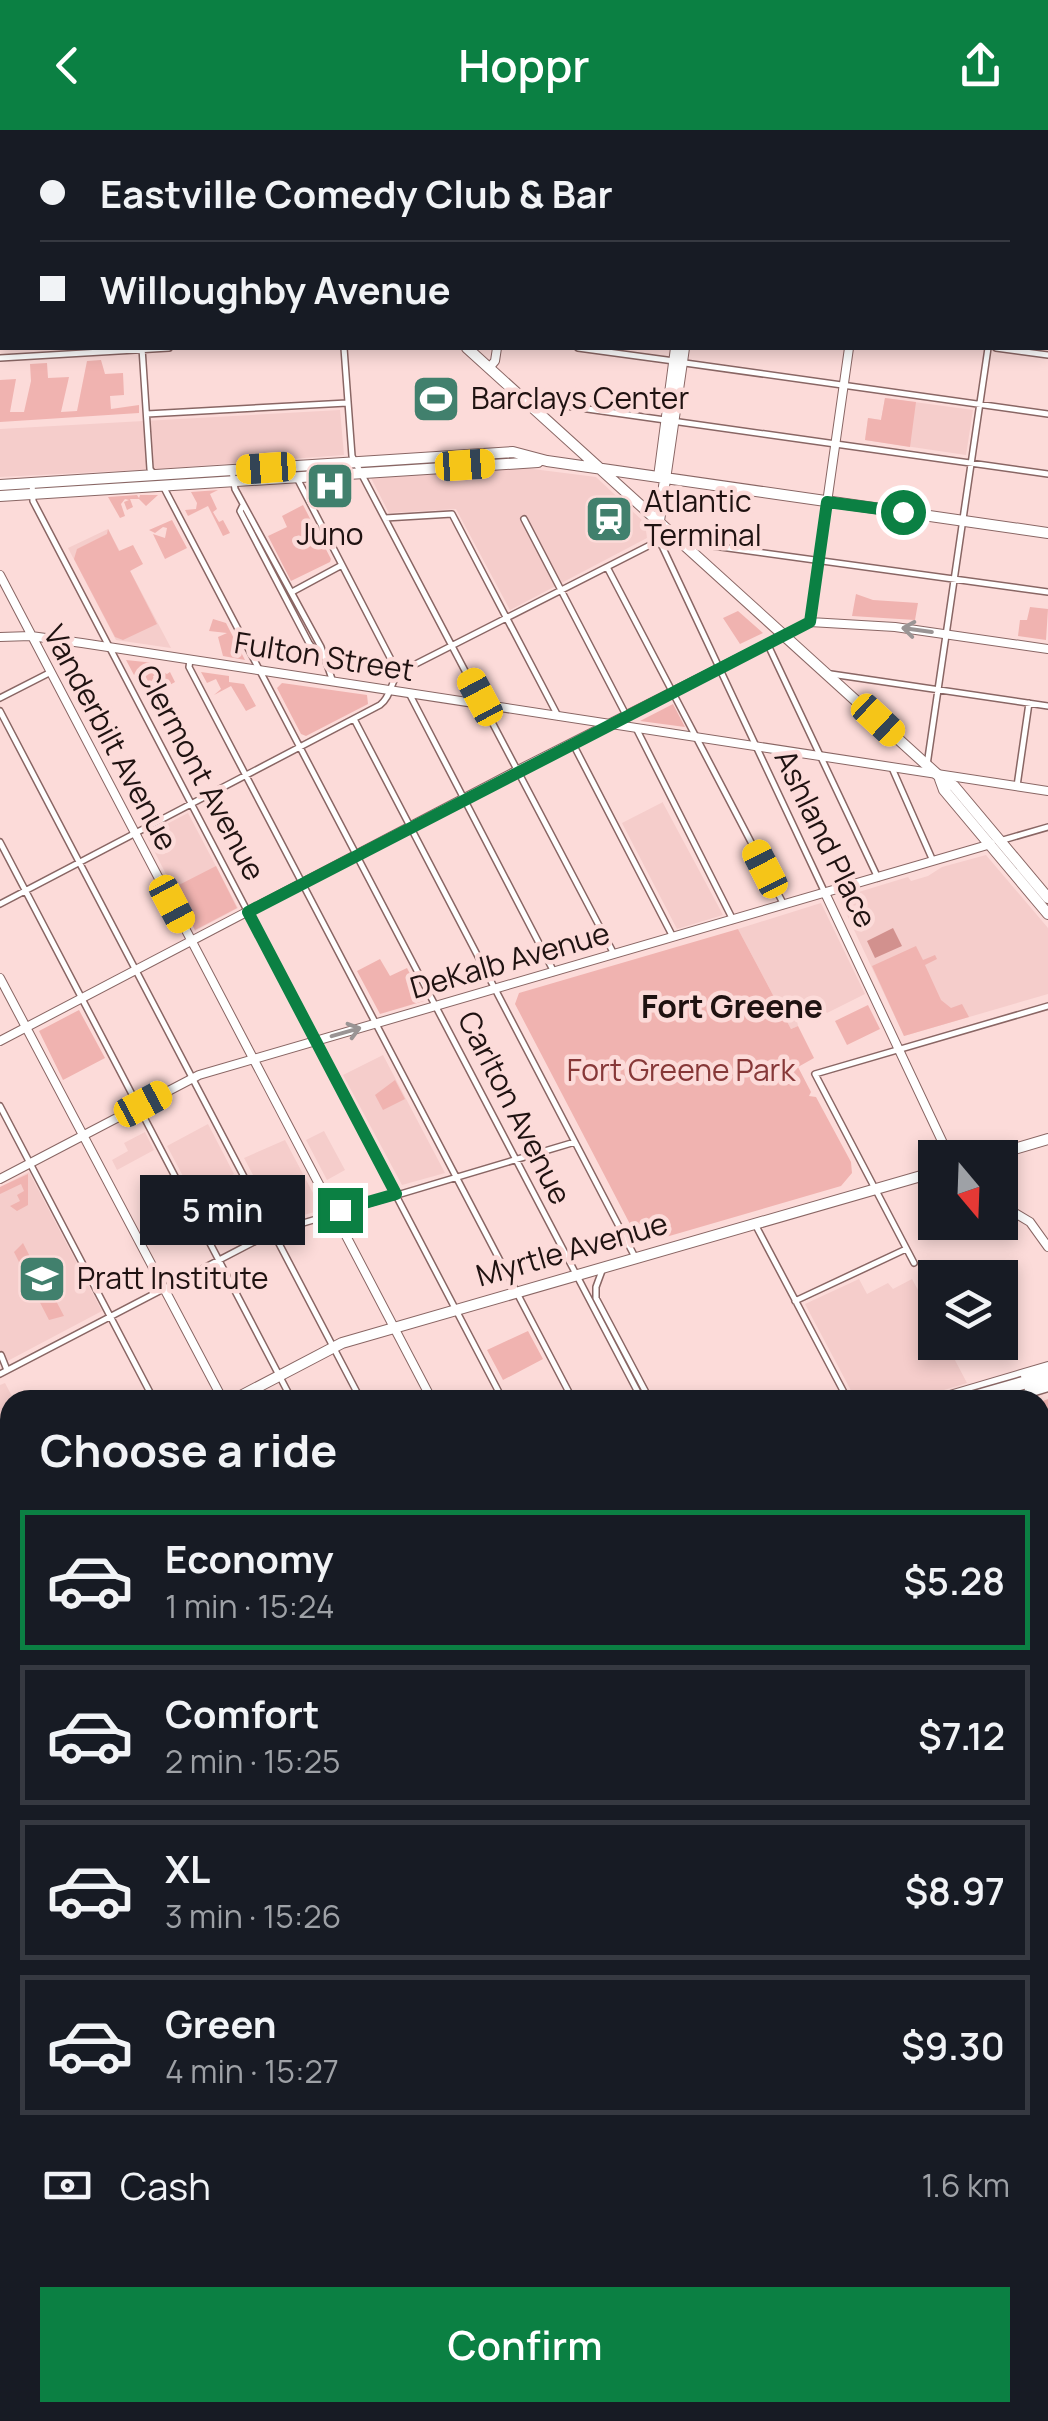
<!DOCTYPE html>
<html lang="en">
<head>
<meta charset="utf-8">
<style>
  :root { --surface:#171b24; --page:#242831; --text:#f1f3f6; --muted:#9ea1a6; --line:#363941; --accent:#0b8043 }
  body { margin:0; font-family:Manrope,sans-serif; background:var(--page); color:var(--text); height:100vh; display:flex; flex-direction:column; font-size:38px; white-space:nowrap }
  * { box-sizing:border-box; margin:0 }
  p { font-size:32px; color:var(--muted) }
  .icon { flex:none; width:55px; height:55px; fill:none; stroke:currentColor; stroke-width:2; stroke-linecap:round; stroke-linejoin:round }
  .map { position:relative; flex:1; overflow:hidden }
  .drawer { position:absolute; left:0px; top:1260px; width:1050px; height:1032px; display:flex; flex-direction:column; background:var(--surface); border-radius:30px 30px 0 0; box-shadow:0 5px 15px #0003 }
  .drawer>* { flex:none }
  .hud { position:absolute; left:0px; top:0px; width:1050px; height:220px; box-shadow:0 5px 15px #0003; display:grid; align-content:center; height:220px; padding:0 40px; background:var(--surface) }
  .needle { width:65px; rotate:161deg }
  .tools { position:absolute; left:918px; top:1010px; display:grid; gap:20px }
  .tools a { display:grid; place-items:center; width:100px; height:100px; border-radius:0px; background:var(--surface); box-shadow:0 5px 15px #0003; font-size:50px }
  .end { position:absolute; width:45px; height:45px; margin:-22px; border:12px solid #0b8043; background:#fff; box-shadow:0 0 0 5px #fff }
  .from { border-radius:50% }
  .bubble { position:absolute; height:70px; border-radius:0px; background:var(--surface); box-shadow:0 5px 15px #0003; font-size:32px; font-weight:600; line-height:70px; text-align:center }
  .car { position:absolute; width:30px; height:60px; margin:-30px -15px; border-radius:12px; box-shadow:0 0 8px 2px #0007; background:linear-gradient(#f5c518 24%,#345 0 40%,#f5c518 0 76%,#345 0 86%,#f5c518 0) }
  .hud b { display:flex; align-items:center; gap:35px; height:95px; font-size:38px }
  .hud b+b { border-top:2px solid var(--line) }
  .hud i { width:25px; height:25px; background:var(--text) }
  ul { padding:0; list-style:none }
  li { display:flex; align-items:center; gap:30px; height:140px; margin:0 20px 15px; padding:0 20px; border:5px solid var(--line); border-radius:0px }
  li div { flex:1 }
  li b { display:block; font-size:38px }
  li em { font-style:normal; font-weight:600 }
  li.selected { border-color:var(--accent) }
  li>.icon { width:90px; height:90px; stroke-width:1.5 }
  h2 { padding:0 40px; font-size:45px; line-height:120px }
  .pay { display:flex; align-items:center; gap:25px; height:110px; padding:0 40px; font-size:38px }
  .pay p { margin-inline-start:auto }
  .primary-button { display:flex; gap:20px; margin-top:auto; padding:20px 40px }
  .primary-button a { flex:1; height:115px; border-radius:0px; background:var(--accent); color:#fff; font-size:40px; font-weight:600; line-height:115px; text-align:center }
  header { display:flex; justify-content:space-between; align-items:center; height:130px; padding:0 40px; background:var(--accent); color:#fff; font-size:45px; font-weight:600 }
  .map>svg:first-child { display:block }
</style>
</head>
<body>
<header><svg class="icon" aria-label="back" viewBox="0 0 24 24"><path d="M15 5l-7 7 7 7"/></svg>Hoppr<svg class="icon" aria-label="share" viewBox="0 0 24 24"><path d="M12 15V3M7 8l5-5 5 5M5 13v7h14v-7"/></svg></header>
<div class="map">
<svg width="1048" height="2291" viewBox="0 0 1048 2291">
  <rect width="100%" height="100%" fill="#fcdbd9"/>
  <!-- built -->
  <path fill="#f5cdcb" d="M885,268L973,280L966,325L865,310L868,288L881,290Z
    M340,280L344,325L158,339L0,347V299Z
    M517,337L596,347L645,393L647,408L510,480L456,379L389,383L371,348Z
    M108,399L171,518L116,510L68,418Z
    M663,672V673L723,785L677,799L622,693Z
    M188,683L238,778L195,801L146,705Z
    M986,725L1048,798V864L904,906L839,768L908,747L911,751L928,746L942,737Z
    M821,773L865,864L827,883L824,879L797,891L798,896L791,899L738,799Z
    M383,925L445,1043L402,1055L343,945Z
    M208,994L234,1044L193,1065L167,1016Z
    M324,1001L345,1040L327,1050L306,1010Z
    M145,1002L154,1020L117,1040L112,1030L128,1021L124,1013Z
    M285,1010L322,1080L278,1092L244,1028Z
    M29,1042L102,1181L0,1235V1057Z
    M242,1065L252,1084L212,1105L203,1086Z
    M859,1149L867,1164L888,1153L893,1159L912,1149L935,1191V1212L946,1213L967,1253L911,1270H856L805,1174Z
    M5,1253L14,1270H10V1372L0,1377V1255Z
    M1048,1418V1787L1040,1783V1420Z
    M830,2283H886L898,2291H841Z"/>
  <!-- green -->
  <path fill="#f0b3b0" d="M101,230L105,244L123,243L124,265L110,266L111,279L139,275V283L0,292V250L16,249L10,282H24L31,251L30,234L47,233L48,248L69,247L61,282L77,281L87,231Z
    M885,268L916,272L910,317L865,310L868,288L881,290Z
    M218,360L210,364L217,379L213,382L219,392L223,390L230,403L223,406L208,376L188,386L185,380L196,379L197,373L191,362Z
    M137,365L139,368L140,365H158L146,376L139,369H130L133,377L127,380L124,372L129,370L125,369L121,374L125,386L120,388L108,367Z
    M303,375L331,429L330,432L291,451L268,406L287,397L282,386Z
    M172,390L187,418L165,429L153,404L165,408L167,398L163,397L155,403L149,400Z
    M108,399L119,421L133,415L143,434L130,441L157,494L123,510L115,507L74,429L77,419L107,404Z
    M856,464L873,470L918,473L915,490L852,486Z
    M1030,477L1048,479L1046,510L1018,506L1020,490H1027Z
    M738,481L763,503L740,514L723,488Z
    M213,489L226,493L245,530L223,526L218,507L227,503L209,501Z
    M126,530L154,533L155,539L167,544L170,542L175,552L166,557L159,544L153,546L154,550L141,557L148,551L142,540L134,545Z
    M201,542L229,546V552L244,554L256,576L246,581L231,556L214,565L221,559L216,549L207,553Z
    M282,553L367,565L368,574L306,606L301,604L277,558Z
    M673,574L685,597L640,591Z
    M216,736L237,778L195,800L173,758Z
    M738,799L791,899L798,896L814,928L798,937L811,962L809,966L816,967L851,1032L852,1043L841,1056L659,1109L655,1097L644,1092L632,1098L515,874L519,863Z
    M916,816L923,830L935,825L937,829L925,835L941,870L951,878L962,874L969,887L904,906L872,836Z
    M380,829L390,846L407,838L424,871L380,884L357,841Z
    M868,875L880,899L847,915L835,891Z
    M79,880L105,928L63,950L39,901Z
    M395,950L405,969L383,980L375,965Z
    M28,1044V1075L17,1081L10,1076L20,1071L17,1065L24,1061L21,1054L0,1064V1057Z
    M23,1113L43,1152L32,1158L14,1122Z
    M45,1157L51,1168L54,1167L64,1186L49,1190L34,1161Z
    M528,1201L543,1229L503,1250L487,1220Z
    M1048,1269V1401L1040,1403V1272Z
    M596,2283L662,2282L663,2283L651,2291H602Z"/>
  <!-- water -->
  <path fill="#d2918e" d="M893,798L902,816L875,828L867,811Z
    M1040,1783L1048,1787V2223L1040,2219Z
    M1040,2256L1048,2260V2291H898L886,2283L1040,2282Z
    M730,2283H830L841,2291H735Z"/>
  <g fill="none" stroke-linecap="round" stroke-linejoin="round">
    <!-- ferry -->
    <path stroke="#823334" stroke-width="2.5" stroke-dasharray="12 10" stroke-linecap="butt" d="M1040,2028L1048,2036
      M1040,2058L1048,2066"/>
    <!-- street casing -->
    <g stroke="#896664" stroke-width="8">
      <path id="street" d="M128,0V2
        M714,0L731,2
        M181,2H244
        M1020,2V0
        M0,13H2
        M1048,47V48
        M0,88H2
        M0,163L2,162
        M142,218L150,339L153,343
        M344,218L352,326L614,824
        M578,218L674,231
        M996,218L1048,225
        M0,228L169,218
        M685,233L1048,284
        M538,282L552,274L1048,344
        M147,284L347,273
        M232,341L235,359L321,517L333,552
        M298,350L398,543
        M32,353L33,371L503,1270
        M163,356L642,1270
        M243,375L240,381L309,513L317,524L322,521
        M385,388L452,384L558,586
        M524,389L626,585
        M684,412L1048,462
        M607,437L784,775
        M292,462L342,435
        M768,515L878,748
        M190,530L189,537L573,1270
        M831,544L1048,576
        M410,565L554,842
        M0,568L51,542
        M0,581L361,1270
        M354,589L635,1127
        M636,598L733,790
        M572,612L673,807
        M927,635L988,218
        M892,638L933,731
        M1017,656L1029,573
        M1003,710L1048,697
        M0,712L292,1270
        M0,774L380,575C390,568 391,553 398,543L656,412L662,416L825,763
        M0,976L154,1270
        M756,1096L848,1270
        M914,1133L815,944L1048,876
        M603,1138L596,1157V1168L650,1270
        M795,1171L906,1119
        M1,1225L7,1240
        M0,1244L273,1102L575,1012
        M0,1479L10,1498
        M1040,1498L1048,1503
        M0,1615L10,1627
        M1040,1747L1048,1735
        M0,1752L10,1770
        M0,1944L10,1927
        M0,1953L10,1959
        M0,2061L10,2045
        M0,2182L10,2165
        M480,2282L495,2291
        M147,2291L152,2282
        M218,2291L223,2282
        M289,2291L294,2282
        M359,2291L364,2282
        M431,2291L436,2282
        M685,2291L724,2290"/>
    </g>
    <!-- secondary casing -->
    <g stroke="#896664" stroke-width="10">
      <path id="secondary" d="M352,2V0
        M529,2V0
        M881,2V0
        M489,238L495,231L497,218
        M0,445L432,1270
        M810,492L849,218
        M810,492L895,497L1048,519
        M0,507L31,506L82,513L1048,661
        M825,763L950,1028
        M0,848L223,1270
        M0,911L518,640L810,492
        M0,1049L199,945L991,714
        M1000,1074L1030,1092L1048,1117
        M933,1270L1048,1236
        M1040,1412L1048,1410
        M0,1598L10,1593
        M0,1624L10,1642
        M0,1859L10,1852
        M0,2125L10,2131
        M266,2282L281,2291
        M584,2282L590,2291
        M668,2282L673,2291
        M0,2288L5,2291
        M61,2291L62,2282
        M101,2291L102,2282"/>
    </g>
    <!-- primary casing -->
    <g stroke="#896664" stroke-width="12">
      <path id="primary" d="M226,0L228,2
        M708,2V0
        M716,2V0
        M467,218L940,647L954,656L1048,768
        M659,347L676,218
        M0,355L513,322L547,331L1048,403
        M0,366L538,332
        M659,391L684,218
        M940,649L944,660L1048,784
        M984,1028L1048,1009
        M233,1270L342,1213L935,1042
        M0,1392L10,1387
        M0,1788L10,1782"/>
    </g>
    <!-- highway casing -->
    <g stroke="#896664" stroke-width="15">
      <path id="highway" d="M1023,1253L1048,1243
        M998,1270L1048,1255
        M75,2291L76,2282
        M86,2291L87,2282"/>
    </g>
    <!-- street -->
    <use href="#street" stroke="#fff" stroke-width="5"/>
    <!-- secondary -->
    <use href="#secondary" stroke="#fff" stroke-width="8"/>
    <!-- primary -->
    <use href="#primary" stroke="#fff" stroke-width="10"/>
    <!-- highway -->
    <use href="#highway" stroke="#fff" stroke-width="12"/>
    <!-- highway-bridge casing -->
    <g stroke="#896664" stroke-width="15" stroke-linecap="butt">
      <path id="highway-bridge" d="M964,1270L1023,1253"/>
    </g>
    <!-- highway-bridge -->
    <use href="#highway-bridge" stroke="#fff" stroke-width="12"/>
  </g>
  <!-- one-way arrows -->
  <defs><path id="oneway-shaft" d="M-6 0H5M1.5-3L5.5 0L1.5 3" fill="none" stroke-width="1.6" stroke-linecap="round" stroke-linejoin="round" transform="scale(2.5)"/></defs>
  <g stroke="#9a9494">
    <use href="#oneway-shaft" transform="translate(917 500) rotate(-172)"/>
    <use href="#oneway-shaft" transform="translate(346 902) rotate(-16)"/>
  </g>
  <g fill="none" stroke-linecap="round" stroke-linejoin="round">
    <!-- route -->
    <path stroke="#0b8043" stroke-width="12" d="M340,1080L396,1064L248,782L810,492L827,372L903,382"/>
  </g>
  <!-- icons -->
  <defs>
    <g id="stadium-square" transform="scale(2.5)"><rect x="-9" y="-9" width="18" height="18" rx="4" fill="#41806d" stroke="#fcdbd9"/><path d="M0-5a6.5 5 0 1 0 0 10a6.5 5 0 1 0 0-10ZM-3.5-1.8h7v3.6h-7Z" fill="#fff"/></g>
    <g id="hospital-square" transform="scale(2.5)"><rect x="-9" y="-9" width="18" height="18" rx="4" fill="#41806d" stroke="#fcdbd9"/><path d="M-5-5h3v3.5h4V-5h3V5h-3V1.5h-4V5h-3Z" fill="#fff"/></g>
    <g id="station-square" transform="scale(2.5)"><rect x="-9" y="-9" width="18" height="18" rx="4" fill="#41806d" stroke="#fcdbd9"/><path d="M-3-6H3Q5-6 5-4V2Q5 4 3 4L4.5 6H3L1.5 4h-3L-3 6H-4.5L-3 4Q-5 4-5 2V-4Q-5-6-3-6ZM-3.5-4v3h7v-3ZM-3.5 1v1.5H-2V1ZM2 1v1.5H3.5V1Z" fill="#fff"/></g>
    <g id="university-square" transform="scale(2.5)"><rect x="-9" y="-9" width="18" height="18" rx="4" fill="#41806d" stroke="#fcdbd9"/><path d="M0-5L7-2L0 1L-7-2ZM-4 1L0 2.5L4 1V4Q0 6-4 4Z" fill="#fff"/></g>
  </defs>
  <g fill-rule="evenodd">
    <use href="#stadium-square" x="436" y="269"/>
    <use href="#hospital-square" x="330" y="356"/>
    <use href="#station-square" x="609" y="389"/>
    <use href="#university-square" x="42" y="1149"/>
  </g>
  <g text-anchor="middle" stroke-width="9" stroke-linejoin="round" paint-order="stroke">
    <!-- poi labels -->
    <g font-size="30" fill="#1f1211" stroke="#fcdbd9" text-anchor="start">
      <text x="471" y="279">Barclays Center</text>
      <text x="644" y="382">Atlantic<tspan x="644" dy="34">Terminal</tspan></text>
      <text x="330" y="415" text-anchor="middle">Juno</text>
      <text x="77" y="1159">Pratt Institute</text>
    </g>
    <!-- street labels -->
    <g font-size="30" fill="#1f1211" stroke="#fcdbd9">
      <text transform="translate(324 527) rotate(9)" y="10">Fulton Street</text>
      <text transform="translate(110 608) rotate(62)" y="10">Vanderbilt Avenue</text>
      <text transform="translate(200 643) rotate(62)" y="10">Clermont Avenue</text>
      <text transform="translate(825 709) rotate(64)" y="10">Ashland Place</text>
      <text transform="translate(510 831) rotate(-16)" y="10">DeKalb Avenue</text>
      <text transform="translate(514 978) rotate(63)" y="10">Carlton Avenue</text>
      <text transform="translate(572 1120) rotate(-16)" y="10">Myrtle Avenue</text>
    </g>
    <!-- park labels -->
    <g font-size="30" fill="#873838" stroke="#fcdbd9">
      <text x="681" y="951">Fort Greene Park</text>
    </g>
    <!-- neighbourhood labels -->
    <g font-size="32" font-weight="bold" fill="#1f1211" stroke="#fcdbd9">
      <text x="732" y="888">Fort Greene</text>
    </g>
  </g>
</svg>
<div class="tools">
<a><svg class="needle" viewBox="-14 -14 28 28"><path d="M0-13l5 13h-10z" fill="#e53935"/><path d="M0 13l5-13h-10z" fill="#9ea1a6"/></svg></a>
<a><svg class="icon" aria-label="layers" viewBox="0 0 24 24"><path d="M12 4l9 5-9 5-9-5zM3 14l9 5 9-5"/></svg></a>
</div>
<i class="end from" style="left:903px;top:382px"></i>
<i class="end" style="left:340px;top:1080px"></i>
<div class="bubble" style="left:140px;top:1045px;width:165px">5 min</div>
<i class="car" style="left:465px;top:335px;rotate:86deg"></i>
<i class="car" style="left:266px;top:338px;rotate:266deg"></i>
<i class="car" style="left:480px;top:567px;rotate:332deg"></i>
<i class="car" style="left:878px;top:590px;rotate:133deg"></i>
<i class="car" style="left:765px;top:739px;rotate:333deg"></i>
<i class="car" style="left:172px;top:774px;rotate:152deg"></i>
<i class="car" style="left:143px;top:974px;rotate:62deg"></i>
<div class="hud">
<b><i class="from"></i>Eastville Comedy Club &amp; Bar</b>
<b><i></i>Willoughby Avenue</b>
</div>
<section class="drawer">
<h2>Choose a ride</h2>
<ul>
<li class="selected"><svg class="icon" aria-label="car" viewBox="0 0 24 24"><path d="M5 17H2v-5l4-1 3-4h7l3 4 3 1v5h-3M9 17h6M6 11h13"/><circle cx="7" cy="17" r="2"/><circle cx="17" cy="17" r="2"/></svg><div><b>Economy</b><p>1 min · 15:24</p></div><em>$5.28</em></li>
<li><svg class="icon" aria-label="car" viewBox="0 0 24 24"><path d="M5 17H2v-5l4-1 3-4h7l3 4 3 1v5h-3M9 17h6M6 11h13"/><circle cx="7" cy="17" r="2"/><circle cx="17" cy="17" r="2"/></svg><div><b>Comfort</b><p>2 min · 15:25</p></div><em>$7.12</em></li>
<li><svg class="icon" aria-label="car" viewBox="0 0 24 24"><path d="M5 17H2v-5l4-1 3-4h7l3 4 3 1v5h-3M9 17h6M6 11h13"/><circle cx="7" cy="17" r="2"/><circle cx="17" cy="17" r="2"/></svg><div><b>XL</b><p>3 min · 15:26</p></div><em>$8.97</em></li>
<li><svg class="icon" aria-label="car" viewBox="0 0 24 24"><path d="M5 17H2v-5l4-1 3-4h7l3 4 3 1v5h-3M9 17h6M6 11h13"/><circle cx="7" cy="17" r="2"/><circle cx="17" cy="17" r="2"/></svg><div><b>Green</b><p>4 min · 15:27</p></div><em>$9.30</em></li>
</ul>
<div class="pay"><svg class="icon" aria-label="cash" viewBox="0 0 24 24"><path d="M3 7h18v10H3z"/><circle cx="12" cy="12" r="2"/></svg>Cash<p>1.6 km</p></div>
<div class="primary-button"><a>Confirm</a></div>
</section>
</div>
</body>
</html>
